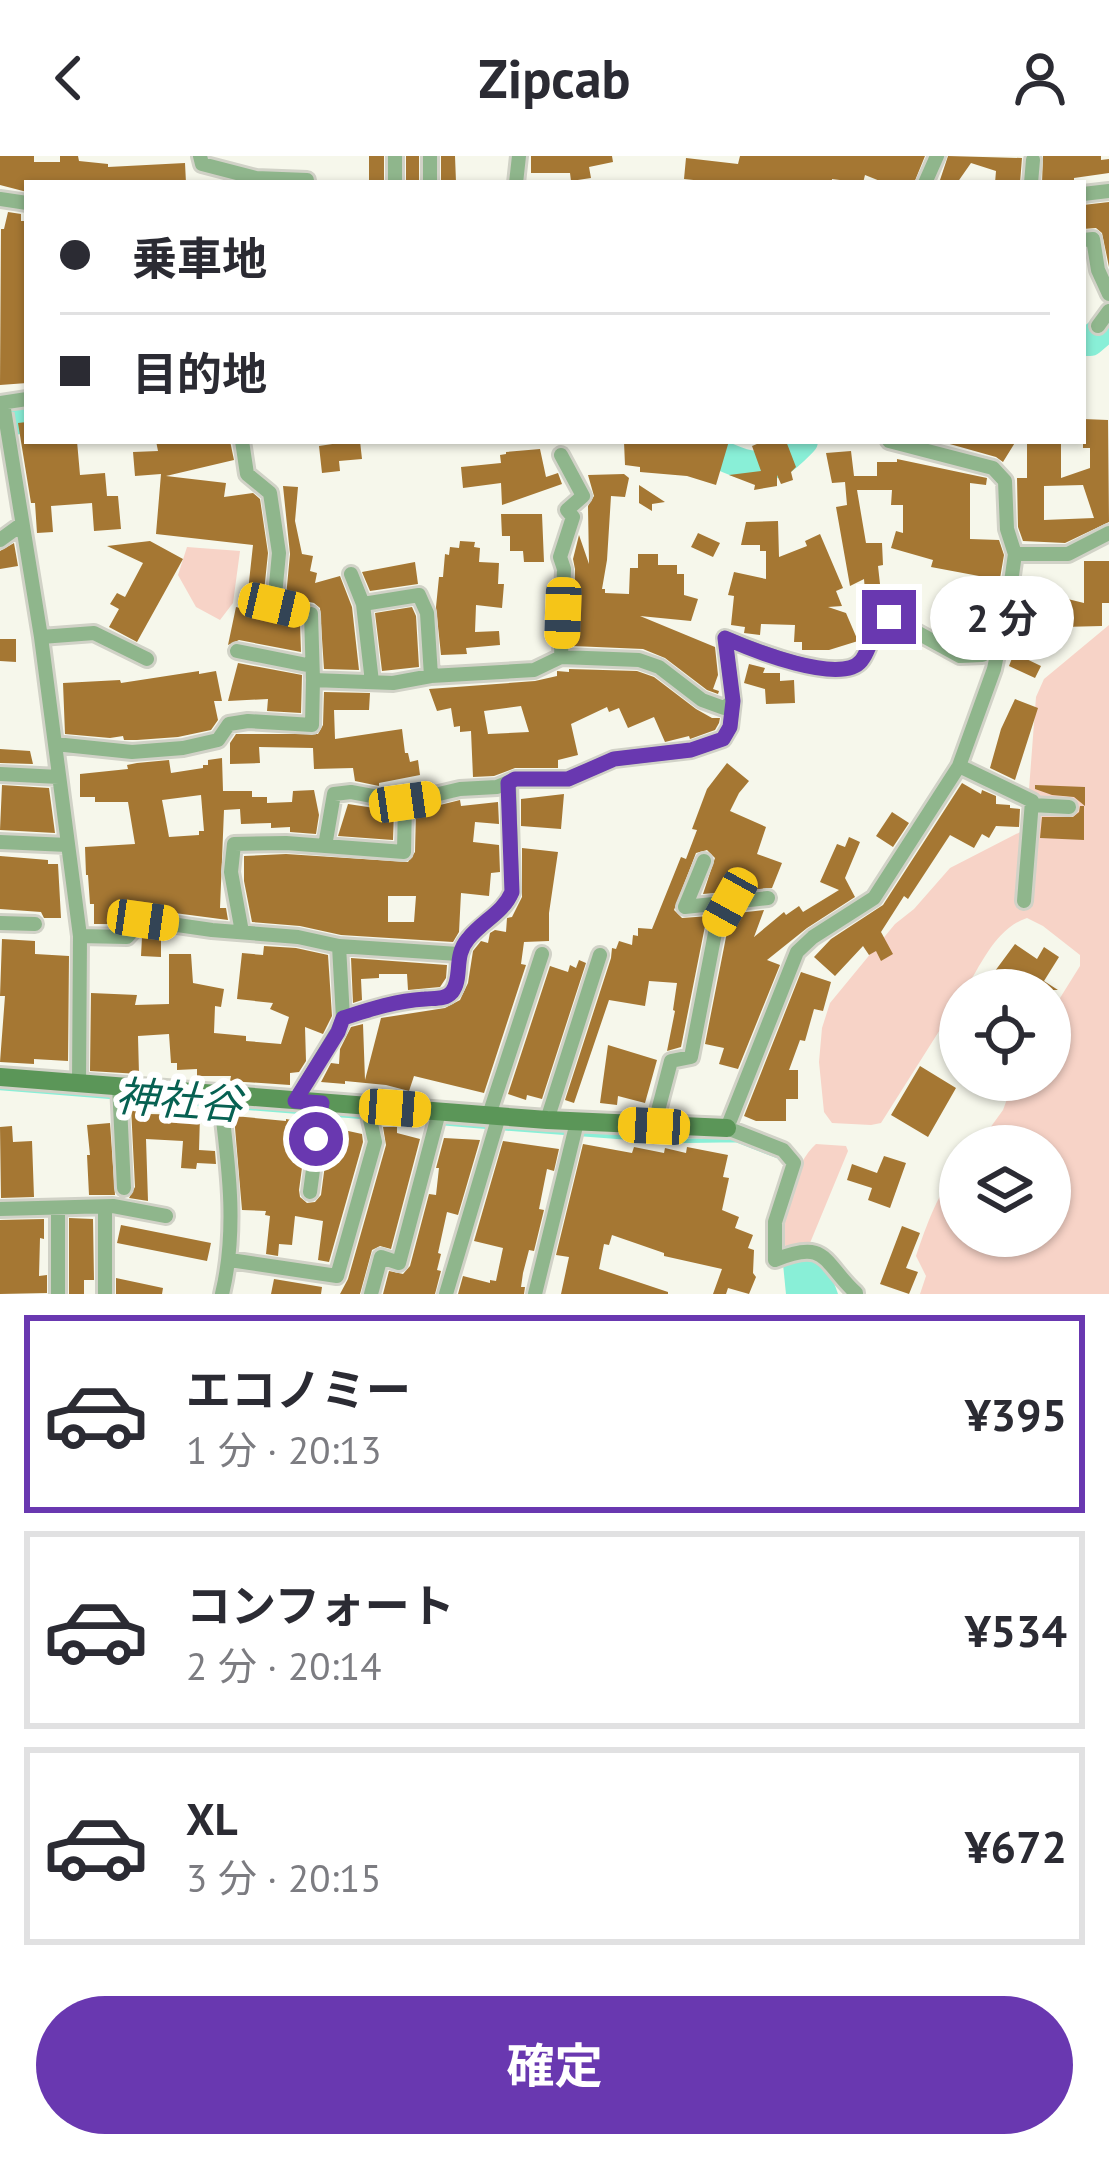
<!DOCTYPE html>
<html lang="ja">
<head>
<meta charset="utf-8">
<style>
  :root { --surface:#fff; --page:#f7f7f7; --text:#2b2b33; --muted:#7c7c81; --line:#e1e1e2; --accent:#6938b0 }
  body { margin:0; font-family:"PT Sans","Noto Sans JP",sans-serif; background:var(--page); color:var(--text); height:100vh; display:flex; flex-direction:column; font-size:45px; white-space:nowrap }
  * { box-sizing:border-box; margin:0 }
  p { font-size:39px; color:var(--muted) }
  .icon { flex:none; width:66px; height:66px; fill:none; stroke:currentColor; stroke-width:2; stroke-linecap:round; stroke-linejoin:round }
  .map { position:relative; height:1138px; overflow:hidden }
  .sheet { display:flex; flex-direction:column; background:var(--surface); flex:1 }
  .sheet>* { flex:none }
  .hud { position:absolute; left:24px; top:24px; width:1062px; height:264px; border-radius:0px; box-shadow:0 3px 9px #0004; display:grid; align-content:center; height:264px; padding:0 36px; background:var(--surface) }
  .controls { position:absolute; left:939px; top:813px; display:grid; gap:24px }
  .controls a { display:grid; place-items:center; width:132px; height:132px; border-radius:50%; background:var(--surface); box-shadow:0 3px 9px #0004; font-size:60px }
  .end { position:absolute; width:54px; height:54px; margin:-27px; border:15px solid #6938b0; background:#fff; box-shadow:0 0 0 6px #fff }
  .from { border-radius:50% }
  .bubble { position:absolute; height:84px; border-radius:42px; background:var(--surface); box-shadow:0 3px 9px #0004; font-size:39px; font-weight:700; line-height:84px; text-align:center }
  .car { position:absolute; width:36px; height:72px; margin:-36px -18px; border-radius:15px; box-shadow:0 0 9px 3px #0007; background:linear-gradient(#f5c518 24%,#345 0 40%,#f5c518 0 76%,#345 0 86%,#f5c518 0) }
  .hud b { display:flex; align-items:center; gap:42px; height:114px; font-size:45px }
  .hud b+b { border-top:3px solid var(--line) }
  .hud i { width:30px; height:30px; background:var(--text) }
  ul { padding:21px 0 0; list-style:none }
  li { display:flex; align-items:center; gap:36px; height:198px; margin:0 24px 18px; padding:0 12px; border:6px solid var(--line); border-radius:0px }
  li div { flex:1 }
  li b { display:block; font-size:45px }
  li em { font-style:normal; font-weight:700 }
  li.on { border-color:var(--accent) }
  li>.icon { width:108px; height:108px; stroke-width:1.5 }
  .button { display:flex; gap:24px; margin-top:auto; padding:24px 36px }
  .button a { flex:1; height:138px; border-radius:72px; background:var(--accent); color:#fff; font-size:48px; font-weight:700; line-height:138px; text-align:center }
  header { display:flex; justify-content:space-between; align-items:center; height:156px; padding:0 36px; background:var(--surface); font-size:54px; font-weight:700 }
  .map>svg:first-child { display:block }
</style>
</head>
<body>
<header><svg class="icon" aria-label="back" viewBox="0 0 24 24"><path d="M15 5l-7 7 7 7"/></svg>Zipcab<svg class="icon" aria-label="person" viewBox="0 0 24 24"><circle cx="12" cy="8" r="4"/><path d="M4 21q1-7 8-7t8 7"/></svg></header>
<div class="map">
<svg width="1109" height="1138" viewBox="0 0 1109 1138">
  <rect width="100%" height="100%" fill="#f6f7eb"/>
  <!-- green -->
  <path fill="#f7d3c7" d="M187,391L240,395L233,447L220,464L196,451L178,419Z
    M1109,469V1138H920L926,1120L916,1100C927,1068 938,1036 960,1010V1080H1050V990H977L1003,954L1014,924H1050V858L1080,810V799L1043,770L1027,762C996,772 981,809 965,834H960V842L881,967L871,969L832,967L824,956L819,906L822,872L830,847L895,768L914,753L950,712L1026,673L1036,541L1044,523Z
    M816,988L846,990L848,995L810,1087L788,1091L780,1087C782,1058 794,1007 816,988Z"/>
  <!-- water -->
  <path fill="#89efd7" d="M796,1103C822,1103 830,1114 838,1138H786L783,1108Z"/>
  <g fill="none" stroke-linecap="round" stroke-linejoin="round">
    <!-- stream -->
    <path stroke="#89efd7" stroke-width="4.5" d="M0,932L364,961
      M375,962L430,966
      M441,967L489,971
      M501,972L673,985L736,984L785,1003"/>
    <!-- river -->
    <path stroke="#89efd7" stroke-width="30" d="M1083,185H1090L1109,169
      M0,267L27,261
      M693,285C719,297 750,320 780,305C788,301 797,291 803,285"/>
  </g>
  <!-- building -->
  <path fill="#a57733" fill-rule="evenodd" d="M0,0H34V6H60V0H78L79,5L108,8V11L185,7L186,27H27V36L0,29Z
    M369,0H384V27H369Z
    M406,0H419V27H406Z
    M441,0H455L456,26H441Z
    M531,0H612L613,6L589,11L591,22L571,25L570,17H531Z
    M740,0H925L914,27H885L865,19L863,27L832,23V27H722L684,23L686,2L738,8Z
    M948,0L1022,2L1020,27H995L996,15L971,7L957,27H939Z
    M1043,0H1101V4L1109,3V17L1074,22V27H1042Z
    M1109,46V111L1102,77L1096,72L1083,73V49Z
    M8,56L21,58V65H27V227L0,229L1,73H4Z
    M1083,263L1108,264L1109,366L1065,387L1023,385L1018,371L1017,322H1027V285H1061V322L1090,312V292H1083ZM1083,329L1094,362L1044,364V330Z
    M27,266V285H77L80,319L105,317L107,340H118L121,373L94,375L92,347L51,350L53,376L37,377L35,347H31L18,267Z
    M156,285H230L234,304L166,320L226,327L224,341L253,337L260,343L268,397L264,436L248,435L253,389L156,378L161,318L135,320L133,296L158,295Z
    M339,285H360L362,303L339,305L340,315L322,317L319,290L339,287Z
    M652,285H729L716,329L687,320L640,316V311L625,309L624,286Z
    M764,285H786L796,311L791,316L793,324L781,328L777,319V330L754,334L755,329L729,319L761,315L752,290Z
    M939,285H1016L1003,306L996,301Z
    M540,293L546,321L558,317L562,328L502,349L501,327L463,332L461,311L501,307L500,299L506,298V296Z
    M851,295L854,320H877V306H897V303L987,322L986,329L970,327V383L999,384L1004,399L998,434L990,437L978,435L979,420L931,411L933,404L891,392L896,375L903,377V349H891L892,334H857L866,387H882L883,409L878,410L882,446L866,447L864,423L850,430L836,351L847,349L845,326L832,327L826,297Z
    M624,318L629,322L625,341L611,340L607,404L602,433H605V437L629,438L630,412H638V398H658V409H677V418H684V439L698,443L691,465L640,460L715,491L718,519L713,533L719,535L718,538L707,534L665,502L643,493L573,490V470H580V458H574L575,413L573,403L579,379L589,408L588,350L594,340L588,319Z
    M639,329L665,346L652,348V355L639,347Z
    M283,330L298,331L295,365L302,398L313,400L310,415L317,417L315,427L340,420L352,451L359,514L324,513L320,452L314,447L286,441L290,398Z
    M501,358H542L544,406H524L523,395H510V380H502Z
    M778,365L779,401L807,390L805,385L820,378L843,432L836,435L842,450L828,451L846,457L858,485L829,494H802V486H794L795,469L761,468L760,479L744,477L745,471L731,469L734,440L728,439L734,416L766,423V395H760V389H741L746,366Z
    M698,377L720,387L713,401L691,391Z
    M150,385L183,403L137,486L109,471L119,453L110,448L117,437L125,441L143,407L107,390Z
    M460,385L475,386L474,391L480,392L479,406L499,407L498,428H504L502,452L476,449L475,476L499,475L500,489L466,492L467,498L441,499L436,451L439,421H443L445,398L449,399L450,391L459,392Z
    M14,387L18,410L0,413V395Z
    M1084,405H1109V447H1102V470L1062,471L1057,490L1022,481L1024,476L1018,474L1027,433L1084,447Z
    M415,406L418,428L370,435L362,416Z
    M236,451L300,467L301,496L239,484L228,489Z
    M412,451L416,460L419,511L382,515L375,457Z
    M0,483H16V506L0,505Z
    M1014,497L1041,510L1035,522L1009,510Z
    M238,507L302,519L301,557L267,555L268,543L228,545Z
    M749,508L765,512L763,517H780V525L794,524L795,547L766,548L765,533L744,527Z
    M569,513L637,515L654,521L696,553L712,562H720L719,567L715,574L690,583L689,580L665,586L654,561L628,572L619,552L609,556L607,551L571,568L578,599L558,604V612H515L494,620L473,621L471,575L460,576V570L454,571L451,552L437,555L429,533L535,525L557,520V515L569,516ZM521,550L529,576L488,578L484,555Z
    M199,515V518L216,515L222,545H214L218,564L211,574L178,581L137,584H124L123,580L110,582L65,578L63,527L120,524L121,527Z
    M324,536L370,537L369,554H334L335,583L402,573L405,597H408L410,606L418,604L420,619L379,627V630L355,625L353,612L314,613L313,592L259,591L260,607L230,608V587L236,578H318L323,569Z
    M1015,543L1038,552L1015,624L990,612L1001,573Z
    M0,593L30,595L33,608L0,607Z
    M222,602L223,635H252V641H267V647L292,646L293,635L314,634L319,659L316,678L290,676V671L271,672V667L241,668L240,653L224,654L220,752H226L228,764L144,753L135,756H111L112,768H94V748H90L88,719H86L85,691L135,688L128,646H95V641H80V618L128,613L127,609L137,607L169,604L171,617L203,612V609H208V604ZM201,639L204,675H199V679L169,681L162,644Z
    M727,607L749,625L739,637L730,655L766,671L757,698L782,707L772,732L703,738L715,702L707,694L696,697L674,754L682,762L710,760L705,770L681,891L667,895L675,855L673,854L677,827L649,825L645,850L609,844L574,947L565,944L611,802L612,792L616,793L619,785L632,789L633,779L638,780V772L652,773L681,701L686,703L697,674L692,673L707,633Z
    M962,627L981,638L982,634L996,640V648L1010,649V652L1020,653L1019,671L996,670L989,682L982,678L974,692L950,679L908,743L904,740L881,776L893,798L881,805L876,795L869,799L863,790L835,820L814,801L831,783L883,749Z
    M2,629L49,632L55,677L0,674Z
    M1035,629L1085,631V650L1074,641L1052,639L1035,633Z
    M564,638L561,673L521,670V643Z
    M460,644L461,650L498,646L499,668L475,666L473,686L499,689L500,716L491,717L489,740L461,737L459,776L453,786L341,779L300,770L252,766L244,725V700L286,698L408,706L415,696L416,655ZM388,740H416L414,766H388Z
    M348,648L394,655L393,684L338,680Z
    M1080,650H1084V684L1040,682L1042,661H1073L1079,656Z
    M892,656L909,667L893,691L876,680Z
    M849,681L860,686L845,722L855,741L807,772L767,804L780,809L738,913L719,908L724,892L705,888L727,776L738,757L764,754L754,781L784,756L786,759L799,750L803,756L839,734L820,726L837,688L845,691Z
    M522,692L558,696L549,757V785L524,786L521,808L526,809L484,937L414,920L409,935L386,929L345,925V928L321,926L331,907L339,908L340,893L351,871L363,868L365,924L381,862L445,852L460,844L468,827L473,795L481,785L488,787L490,777L495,774L506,776L507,762L512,761L522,741Z
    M0,700L48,704V708H58L61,762H44L41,756L0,753Z
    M147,776L161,778V801L141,800L142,781Z
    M2,783L35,785V798L69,800L68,905L34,903V908L0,906L5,840H0Z
    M1015,788L1037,803L1044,791L1059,801L1044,825L1058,834H1006L1011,826L995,815Z
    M264,790L296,792L328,799L332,860L323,878L305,871L306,905L299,916L290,917V929L230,925L231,920H197V913L177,914V907H171L169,878L138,880L139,918L90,915L91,837L137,839L135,849L169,848V798H191L193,827L224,833L221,851L215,850L214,877L246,880V885L281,888L289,861L270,853L273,847L237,843L242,797L263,799Z
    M351,802L447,809L446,822L440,831L408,834L407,818H379V822L361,823L362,844L353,847Z
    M579,804L586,807L542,943L527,939L526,944L508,938L550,810L568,816L570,809L576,812Z
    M801,816L831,826L823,855L814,853L805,885L800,884L789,914H798V943H786V965H756L744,960Z
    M608,889L657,904L645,947L618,940L617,949L600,947Z
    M920,910L956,932L928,981L891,959Z
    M131,951H147V958L200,959L199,994L215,995L216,1008L197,1007L196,1013L181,1012L183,985L146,983L148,1045L129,1042L135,1031Z
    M234,960L286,965V963L308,967L299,1034L300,1041L307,1047L315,1046L321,1039L330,971L362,978L363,986L329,1106L318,1104L323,1065L295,1060L292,1089L279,1088L278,1100L266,1098L270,1060L265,1059L266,1055L242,1054Z
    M110,967L115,1039H89L87,999H90L87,969Z
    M12,970L13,986L32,985L34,1041L1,1042L0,971Z
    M383,971H397V977L420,983L391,1093L380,1090L372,1094L360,1138H340L348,1123L386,989Z
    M444,982L480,984L458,1059L447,1056L438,1097L441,1098L437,1114L441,1115L435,1138H383L389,1115L403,1118L410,1110L429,1038L436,1039L439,1012H436Z
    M503,985L559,993L554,1015L547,1013L539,1053L544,1054L534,1095L529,1094L523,1117L521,1131H525L524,1138H458L463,1120L490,1127V1124L496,1125L503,1092L474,1085Z
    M583,988L632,997L634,991L664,997L665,992L686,997L687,991L728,999L723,1021L729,1022L722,1054L739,1061L735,1072L753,1079L748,1092L754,1094L753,1117L756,1121L749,1138L728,1132L726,1138H713L722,1113L664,1100V1097L612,1079L609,1089L604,1088L599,1113L668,1136V1138H561L569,1101L556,1099Z
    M884,1000L906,1007L890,1052L868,1044L872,1032L847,1024L852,1008L877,1017Z
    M69,1062L93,1063L94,1124H84V1138H69Z
    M44,1063V1083L40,1082L39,1120L47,1119V1137L0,1138V1064Z
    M121,1069L211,1087L207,1105L117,1087Z
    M902,1070L920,1077L906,1112L918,1116L909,1138L880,1128Z
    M116,1122L163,1132L162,1138H116Z
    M274,1123L322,1131L321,1138H271Z"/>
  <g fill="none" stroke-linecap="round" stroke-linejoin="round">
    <!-- street casing -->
    <g stroke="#d1d2c7" stroke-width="20">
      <path id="street" d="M200,0L202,8L256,22L307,24
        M430,0V27
        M395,27V0
        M516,27L519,0
        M925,27L937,0
        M1031,27L1033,4
        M1083,38L1109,35
        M0,43L27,47
        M1083,84L1093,83L1098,114L1109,138
        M1098,170L1109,155
        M0,247L27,243
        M3,247L41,481L80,780L79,927
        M242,285L247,318L270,337L279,397L274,450
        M561,299L583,340L567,354L573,361L560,401L564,413L561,501
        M0,384L22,368
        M1015,398H1068L1109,377
        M351,418L363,448L372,526
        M253,445L311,458L313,524
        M363,448L419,439L427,457L431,520
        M41,481L94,477L147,503
        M725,482C750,492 841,530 861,505C870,494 874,473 879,461H889L960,500L982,499L998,445L1008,447
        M237,495L312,510
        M55,588L132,596L183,592L218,584L229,568L248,565L312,569L313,524L393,527L431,520L534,514L561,501L639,504L659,511L702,544L724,552L733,545L725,482
        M959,610L1032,645L1024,745
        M0,618L59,621
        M1032,649L1069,651
        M0,686L68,689
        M325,690L334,638L351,636L405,646L460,633L497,631L516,623H568L614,603L691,594L723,583L730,571L733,545
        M704,705L685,751L768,742
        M0,767L35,768
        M242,776L231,716L234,688L286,687L404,696L405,646
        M80,780L127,781L143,764L212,774L298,781L339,790L458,798
        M339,790L343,862
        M119,929L124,1032
        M220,939C228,1006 238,1072 222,1138
        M295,945L337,876L343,862C371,853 395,845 425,843C434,842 445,844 452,836C463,822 453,800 468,783C482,766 504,757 512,736L509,627
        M489,959L542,798
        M547,964L600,799
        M654,970L671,905L691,901L716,772L731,746
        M310,1036L322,947
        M105,1051V1138
        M0,1053L113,1050L166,1060
        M58,1053V1138
        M230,1104L337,1120L375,986L367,950
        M856,1137C823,1107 828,1082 775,1104V1066L794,1007L783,994L727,972L797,796L813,781L874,742L959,610L994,513L1008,447L1015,398L1007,373L1005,325L993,312L889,285
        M371,1138L381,1101L399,1107L439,956
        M446,1138L499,960
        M535,1138L577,966"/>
    </g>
    <!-- secondary casing -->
    <g stroke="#d1d2c7" stroke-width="24">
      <path id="secondary" d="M0,921L547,964L727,972"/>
    </g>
    <!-- street -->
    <use href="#street" stroke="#8fb68c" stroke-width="14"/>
    <!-- secondary -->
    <use href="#secondary" stroke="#5b9658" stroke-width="18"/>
  </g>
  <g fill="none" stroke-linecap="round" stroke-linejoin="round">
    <!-- route -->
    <path stroke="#6938b0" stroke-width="15" d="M316,983L322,947L295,945L338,876L343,862C371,853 395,845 425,843C434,842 445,844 452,836C463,822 453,800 468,783C482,765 503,757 512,736L508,627L515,623H568L614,603L691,594L723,583L730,571L733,545L725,482C750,493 841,530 861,505C870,494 874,473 879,460L889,461"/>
  </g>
  <g text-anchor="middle" stroke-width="12" stroke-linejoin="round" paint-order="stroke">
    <!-- water labels -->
    <g font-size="42" font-style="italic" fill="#076152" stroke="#fff">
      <text transform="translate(179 944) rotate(4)" y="15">神社谷</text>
    </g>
  </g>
</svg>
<div class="controls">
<a><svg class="icon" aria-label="locate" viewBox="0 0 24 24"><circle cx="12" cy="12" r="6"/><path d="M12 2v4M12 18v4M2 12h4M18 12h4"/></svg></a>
<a><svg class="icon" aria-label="layers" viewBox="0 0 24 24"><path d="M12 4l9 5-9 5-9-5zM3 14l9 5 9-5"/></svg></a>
</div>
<i class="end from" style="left:316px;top:983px"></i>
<i class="end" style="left:889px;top:461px"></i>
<div class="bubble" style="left:930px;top:420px;width:144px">2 分</div>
<i class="car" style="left:274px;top:449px;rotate:103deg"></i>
<i class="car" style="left:563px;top:457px;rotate:182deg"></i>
<i class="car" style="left:405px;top:646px;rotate:82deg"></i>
<i class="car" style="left:730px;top:746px;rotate:209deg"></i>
<i class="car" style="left:143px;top:764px;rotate:98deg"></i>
<i class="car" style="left:395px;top:952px;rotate:94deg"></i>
<i class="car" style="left:654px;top:970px;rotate:273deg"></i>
<div class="hud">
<b><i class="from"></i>乗車地</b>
<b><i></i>目的地</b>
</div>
</div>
<section class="sheet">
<ul>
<li class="on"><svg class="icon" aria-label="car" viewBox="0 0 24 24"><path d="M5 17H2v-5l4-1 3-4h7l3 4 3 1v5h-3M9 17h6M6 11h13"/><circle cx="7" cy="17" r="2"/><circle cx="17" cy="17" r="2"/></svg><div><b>エコノミー</b><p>1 分 · 20:13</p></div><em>¥395</em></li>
<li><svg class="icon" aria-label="car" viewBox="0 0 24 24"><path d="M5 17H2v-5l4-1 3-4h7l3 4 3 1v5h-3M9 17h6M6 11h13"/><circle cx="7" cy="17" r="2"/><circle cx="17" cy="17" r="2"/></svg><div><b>コンフォート</b><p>2 分 · 20:14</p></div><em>¥534</em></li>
<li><svg class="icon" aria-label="car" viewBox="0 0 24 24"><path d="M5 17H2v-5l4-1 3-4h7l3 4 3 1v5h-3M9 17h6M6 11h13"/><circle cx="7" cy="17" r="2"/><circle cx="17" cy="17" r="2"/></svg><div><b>XL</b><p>3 分 · 20:15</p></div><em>¥672</em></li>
</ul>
<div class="button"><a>確定</a></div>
</section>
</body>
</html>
